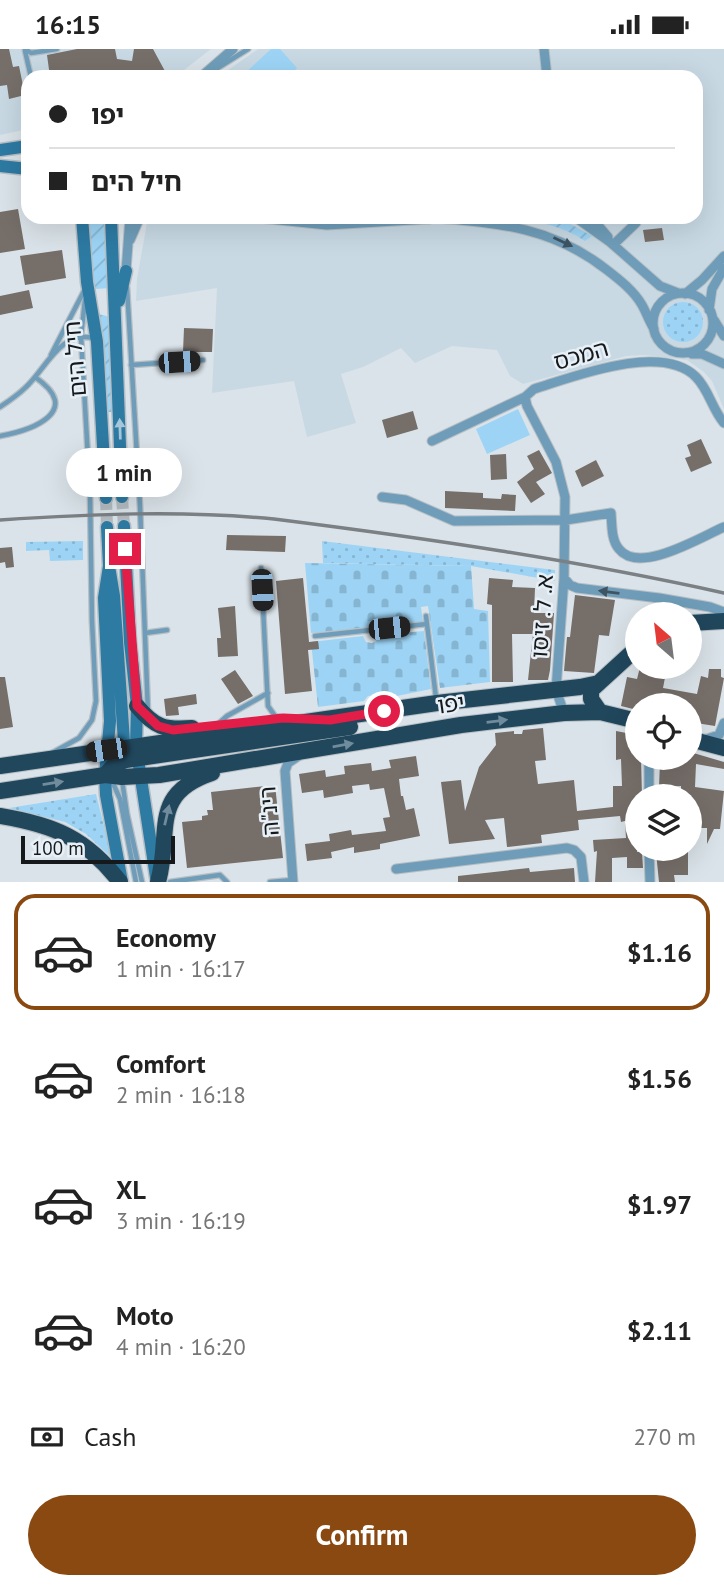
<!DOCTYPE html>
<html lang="en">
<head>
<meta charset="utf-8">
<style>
  :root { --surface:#fff; --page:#f2f2f2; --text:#222; --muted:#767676; --line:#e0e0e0; --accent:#894911 }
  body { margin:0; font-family:"PT Sans","Noto Sans Hebrew",sans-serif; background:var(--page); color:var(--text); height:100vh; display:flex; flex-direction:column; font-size:26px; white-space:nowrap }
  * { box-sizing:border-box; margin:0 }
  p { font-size:23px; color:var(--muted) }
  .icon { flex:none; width:38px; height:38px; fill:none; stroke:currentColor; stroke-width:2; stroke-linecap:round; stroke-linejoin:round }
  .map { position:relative; height:833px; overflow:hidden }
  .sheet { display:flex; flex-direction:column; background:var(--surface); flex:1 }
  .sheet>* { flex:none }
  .top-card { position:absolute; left:21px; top:21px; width:682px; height:154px; border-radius:21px; box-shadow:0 7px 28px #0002; display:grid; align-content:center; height:154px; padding:0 28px; background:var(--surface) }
  .needle { width:46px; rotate:332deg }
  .buttons { position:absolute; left:625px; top:553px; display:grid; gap:14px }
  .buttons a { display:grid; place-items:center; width:77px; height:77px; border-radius:50%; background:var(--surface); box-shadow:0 7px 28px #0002; font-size:35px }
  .scale { position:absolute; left:21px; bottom:18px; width:154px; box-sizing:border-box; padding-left:7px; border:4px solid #16191b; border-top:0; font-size:19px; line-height:24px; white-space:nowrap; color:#16191b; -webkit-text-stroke:5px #e7f0f7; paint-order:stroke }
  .end { position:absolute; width:32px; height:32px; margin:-16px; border:9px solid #e11d48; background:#fff; box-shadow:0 0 0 4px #fff }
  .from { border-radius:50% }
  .bubble { position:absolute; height:49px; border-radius:24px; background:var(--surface); box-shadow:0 7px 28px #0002; font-size:23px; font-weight:700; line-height:49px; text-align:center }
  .car { position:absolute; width:21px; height:42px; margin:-21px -10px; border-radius:9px; box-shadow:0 0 5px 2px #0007; background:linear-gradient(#222 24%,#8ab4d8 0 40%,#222 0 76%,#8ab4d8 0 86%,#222 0) }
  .top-card b { display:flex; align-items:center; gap:24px; height:66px; font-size:26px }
  .top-card b+b { border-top:2px solid var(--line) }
  .top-card i { width:18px; height:18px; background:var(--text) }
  ul { padding:12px 0 0; list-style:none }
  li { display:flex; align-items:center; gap:21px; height:116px; margin:0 14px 10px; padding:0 14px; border:4px solid transparent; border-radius:21px }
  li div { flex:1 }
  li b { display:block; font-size:26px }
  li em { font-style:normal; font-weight:700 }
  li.current { border-color:var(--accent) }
  li>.icon { width:63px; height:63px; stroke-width:1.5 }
  .pay { display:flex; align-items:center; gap:18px; height:77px; padding:0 28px; font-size:26px }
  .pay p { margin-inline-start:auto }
  .cta { display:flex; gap:14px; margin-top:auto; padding:14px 28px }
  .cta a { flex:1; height:80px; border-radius:42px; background:var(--accent); color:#fff; font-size:28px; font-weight:700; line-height:80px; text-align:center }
  .status { display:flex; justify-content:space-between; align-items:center; height:49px; padding:0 35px; background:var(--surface); direction:ltr }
  .status svg { height:19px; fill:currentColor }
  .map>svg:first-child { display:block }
</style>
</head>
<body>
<div class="status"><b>16:15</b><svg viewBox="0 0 49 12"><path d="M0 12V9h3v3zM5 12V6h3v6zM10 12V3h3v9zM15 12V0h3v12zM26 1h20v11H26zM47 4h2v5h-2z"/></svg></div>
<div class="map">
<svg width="724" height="833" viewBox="0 0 724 833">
  <defs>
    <pattern id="grass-dots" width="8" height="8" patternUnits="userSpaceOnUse" patternTransform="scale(1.75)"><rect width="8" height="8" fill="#9dd4f5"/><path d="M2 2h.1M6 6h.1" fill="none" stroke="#86b5d1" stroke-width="1.8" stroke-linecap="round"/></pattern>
    <pattern id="cemetery-stones" width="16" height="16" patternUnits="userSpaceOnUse" patternTransform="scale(1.75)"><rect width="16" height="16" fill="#9dd4f5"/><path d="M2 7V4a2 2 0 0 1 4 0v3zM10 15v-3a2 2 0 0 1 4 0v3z" fill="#86b5d1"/></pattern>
    <pattern id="garden-furrows" width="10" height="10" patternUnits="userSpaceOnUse" patternTransform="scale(1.75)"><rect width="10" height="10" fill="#9dd4f5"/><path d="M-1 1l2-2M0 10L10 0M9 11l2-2" fill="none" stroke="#86b5d1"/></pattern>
  </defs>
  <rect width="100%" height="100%" fill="#dae3e9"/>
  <!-- built -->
  <path fill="#c8d9e4" d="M0,0H211L175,28H28V80L0,86Z
    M258,0H724V360L712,332L704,323L687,311L644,306L626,307L523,335L510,327L497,301L452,297L415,314L401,299L363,318L341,325L356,374L307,388L294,332L212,344L217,239L136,252L137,230L148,168H696V28H218Z"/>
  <!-- grass -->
  <path fill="url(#grass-dots)" d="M663 273a20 20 0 1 1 40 0a20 20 0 1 1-40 0Z
    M83,492V511L50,512L49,501L26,502V493Z
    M322,492L555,521V532L471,517L323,514Z
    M96,745L112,809L86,785L65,773L9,759Z"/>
  <!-- cemetery -->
  <path fill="url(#cemetery-stones)" d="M305,514L471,517L474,560L488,562L490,633L440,639L428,557L421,558L423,573L311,584Z
    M424,582L431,640L387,649L381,645L368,647L364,652L318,658L311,593L363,587L366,593L372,594L376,592L378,586Z"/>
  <!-- garden -->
  <path fill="url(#garden-furrows)" d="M85,168H106L111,239L95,240Z
    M513,168H558L592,187L585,192C565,178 537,172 513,168Z
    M98,265L111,268L115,363H106Z"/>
  <!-- pitch -->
  <path fill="#9dd4f5" d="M271,0H280L297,19L287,28H241Z
    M518,360L530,386L487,405L476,380Z"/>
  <!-- building -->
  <path fill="#766e69" d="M0,0H9L13,18L19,17L25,46L9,50L7,36L0,37Z
    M77,0H115L117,10L132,12L134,0H153L166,24L160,28H50L47,6Z
    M18,160L25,200L0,204V163Z
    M662,179L664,191L645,193L643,181Z
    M62,201L66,229L25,236L20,207Z
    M29,241L33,259L0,266V247Z
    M184,279L213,280L212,303H183Z
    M413,362L418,380L387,389L382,371Z
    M701,390L712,414L691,423L685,409L691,407L687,396Z
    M539,401L552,424L536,433L545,445L531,454L517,433L534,420L527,407Z
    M506,405L507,430L491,431L490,406Z
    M596,411L604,427L582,438L575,422Z
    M445,442L483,444V449L501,450L502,445L516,446L515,462L445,459Z
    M227,486L286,487L285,503L226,501Z
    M12,498L14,518L6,519L5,513L0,514V499Z
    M303,529L309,593L318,592L319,600L308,601L312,642L285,645L276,532Z
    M489,529L513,531L512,538L535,539L534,564H554L550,621L548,631H528L533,585H512L513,633H492V556L487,555Z
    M575,546L615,551L609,587L599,586L594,624L564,622L567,588H570Z
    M235,557L238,607L218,608L217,589H221L218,559Z
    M640,618H667L663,639L697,645L701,627L708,629L709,620H721V628L724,629L715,677L690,673V656H637V661L621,657L627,628L637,630Z
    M235,621L253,647L238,655L221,630Z
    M0,628H5L13,678L0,680Z
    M196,645L197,655L178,658L179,666L166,667L164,650Z
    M543,679L546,711L535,712L538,735L574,731L577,762L613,758V737H622L621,710L616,711V682L637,686V709H641L642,747H637V803H642L643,819H627V808L612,809V833H595L597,802L594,803L593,791L626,789L625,772L621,773L620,767L578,771L579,781L541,786L542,794L507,798L504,769L485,771L495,790L449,795L441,733L461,731L465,762L479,718L496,696L495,684L514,682V685H522L523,681Z
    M690,703L724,713V720L696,715L695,738L724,742L720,780H714L707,795V779H690V747H681V737L659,738L660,713L663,709H690Z
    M416,707L419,727L399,730L401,747H403L406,761L414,759L420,787L380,795V800L354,804V798L331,803L332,809L307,812L305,795L330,792L329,785L351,781L352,786L386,782L383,769L390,768L384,739L370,741L369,735L352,737L353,744L324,749L323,741L302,744L299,725L325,721L326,728L345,725L344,717L371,714L372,722L391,719L389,711Z
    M275,736L283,809L187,819L182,773L202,771V767L208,766L207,761H213L211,743Z
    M661,800H688V826H674L675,833H659L656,803H662Z
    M529,819L530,823L574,819L575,833H458V827Z"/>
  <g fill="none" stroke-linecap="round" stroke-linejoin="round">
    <!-- secondary-tunnel -->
    <path stroke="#b3bbc0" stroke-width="12" stroke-dasharray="12 6" stroke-linecap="butt" d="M122,448L124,477
      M106,449L107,478"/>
    <!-- lane casing -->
    <g stroke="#b7bfc4" stroke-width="7">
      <path id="lane" d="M25,0L31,4L57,0
        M25,2L31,28
        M216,20L248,0
        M181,25L183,28
        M127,239L140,457L148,664
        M51,306L84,242
        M131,316L203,311
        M0,358C9,352 19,345 26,338C46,319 61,281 93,289
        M0,387C33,381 84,362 35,328
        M261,519L268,657L275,667L283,669
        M426,567L436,649
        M145,584L167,581
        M315,587L427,575
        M217,676L227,667L268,644
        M52,704L79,689L92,671L96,652L92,572L90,444L81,287L85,251
        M122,731L127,765L142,833
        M112,732L120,750L136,833
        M170,833L220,826L227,833
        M270,833L293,831"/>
    </g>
    <!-- street casing -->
    <g stroke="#b7bfc4" stroke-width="11">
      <path id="street" d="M544,0L547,28
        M201,28L233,0
        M250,168L327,176L430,170
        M424,168C495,174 550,176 607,221C620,231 634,242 642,256C646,263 649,272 654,280
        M575,168L610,193L660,237L678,244
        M591,168L608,188
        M130,191L140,168
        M613,196L636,174V168
        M126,222L130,168
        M653 274a30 30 0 1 1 60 0a30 30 0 1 1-60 0Z
        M685,245L702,231L724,207
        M709,261L712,240L724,219
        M714,271L724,287
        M692,305H702L724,315
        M525,348L527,357L556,413L565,448L564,529L556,641L564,664
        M432,392L525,348L534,340C573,328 661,293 696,328C709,341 712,360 724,374
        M382,448L406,451L454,472L566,471L611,464C612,475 611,491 619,500C639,526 701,488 724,478
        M564,529L570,536L577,539L659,549L710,558L724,563
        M704,691L719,686L724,674
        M649,747V709
        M649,800L650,833
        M396,820L567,799L574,801L581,808L584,833
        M293,833L285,722L288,714L300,706"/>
    </g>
    <!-- secondary casing -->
    <g stroke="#b7bfc4" stroke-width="15">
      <path id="secondary" d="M0,101L28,97
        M0,117L28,120
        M82,168L87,233L97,293L106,449
        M111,168L122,448
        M119,252L126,222
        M124,477L130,593L137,657L136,697L156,828
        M107,478L109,517L114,547L125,707
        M109,517L104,549L110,672L105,726L106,746L122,833"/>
    </g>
    <!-- highway casing -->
    <g stroke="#b7bfc4" stroke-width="18">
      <path id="highway" d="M690,574L724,572
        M137,657C155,679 165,681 192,679
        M600,663L591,650V641L637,599
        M690,690L724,699
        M0,717L437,654L580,638L599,634
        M105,726L116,714L126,711L350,678
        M0,742L105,726L122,728L159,726L461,676L564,664L600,663L637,672
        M0,767C54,776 86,789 120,833
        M158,833C172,783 149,745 212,724"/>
    </g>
    <!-- lane -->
    <use href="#lane" stroke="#6f9db9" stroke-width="4.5"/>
    <!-- street -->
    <use href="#street" stroke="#6f9db9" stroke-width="9"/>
    <!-- secondary -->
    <use href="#secondary" stroke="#2d7aa3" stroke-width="12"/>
    <!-- highway -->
    <use href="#highway" stroke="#21475d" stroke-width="16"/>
    <!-- rail -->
    <path stroke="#7a8084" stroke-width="3.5" d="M0,471C91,465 183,461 274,470C425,489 575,511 724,544"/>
  </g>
  <!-- one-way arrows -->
  <defs><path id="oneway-solid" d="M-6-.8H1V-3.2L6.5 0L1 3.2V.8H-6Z" transform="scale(1.75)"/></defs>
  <g fill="#3e5462">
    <use href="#oneway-solid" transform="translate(563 193) rotate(25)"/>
    <use href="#oneway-solid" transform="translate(609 543) rotate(-173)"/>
  </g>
  <use fill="#a6c7da" href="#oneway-solid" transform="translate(120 380) rotate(-92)"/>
  <g fill="#708b9b">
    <use href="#oneway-solid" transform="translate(497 672) rotate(-7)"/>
    <use href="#oneway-solid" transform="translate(343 696) rotate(-10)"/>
    <use href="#oneway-solid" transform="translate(53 734) rotate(-9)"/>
    <use href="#oneway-solid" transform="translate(167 766) rotate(-77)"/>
  </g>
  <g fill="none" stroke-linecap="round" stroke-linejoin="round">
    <!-- route -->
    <path stroke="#e11d48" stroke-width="9" d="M125,500L137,657L158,677L173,681L283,669L330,671L384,662"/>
  </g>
  <g text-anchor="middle" stroke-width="5" stroke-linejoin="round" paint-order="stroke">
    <!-- street labels -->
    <g font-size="23" fill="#16191b" stroke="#e7f0f7">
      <text transform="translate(581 306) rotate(-16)" y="8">המכס</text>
      <text transform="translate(75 310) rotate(-95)" y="8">חיל הים</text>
      <text transform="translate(542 567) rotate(-86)" y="8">א. ל. זיסו</text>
      <text transform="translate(451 655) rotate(-8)" y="8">יפו</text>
      <text transform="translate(269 762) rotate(-94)" y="8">רינ"ה</text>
    </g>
  </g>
</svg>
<div class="buttons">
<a><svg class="needle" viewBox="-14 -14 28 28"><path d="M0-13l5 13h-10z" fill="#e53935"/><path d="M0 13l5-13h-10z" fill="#767676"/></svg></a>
<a><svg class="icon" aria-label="locate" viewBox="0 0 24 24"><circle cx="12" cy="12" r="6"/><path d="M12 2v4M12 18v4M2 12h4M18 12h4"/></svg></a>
<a><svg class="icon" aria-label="layers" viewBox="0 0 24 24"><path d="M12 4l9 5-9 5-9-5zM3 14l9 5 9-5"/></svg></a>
</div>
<div class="scale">100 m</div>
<i class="end from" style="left:384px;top:662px"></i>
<i class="end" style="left:125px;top:500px"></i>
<div class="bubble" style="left:66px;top:399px;width:116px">1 min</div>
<i class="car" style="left:179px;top:313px;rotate:86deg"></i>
<i class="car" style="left:262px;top:541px;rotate:177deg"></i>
<i class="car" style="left:389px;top:579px;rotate:84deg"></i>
<i class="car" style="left:106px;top:701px;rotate:262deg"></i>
<div class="top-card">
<b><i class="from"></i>יפו</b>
<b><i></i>חיל הים</b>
</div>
</div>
<section class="sheet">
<ul>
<li class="current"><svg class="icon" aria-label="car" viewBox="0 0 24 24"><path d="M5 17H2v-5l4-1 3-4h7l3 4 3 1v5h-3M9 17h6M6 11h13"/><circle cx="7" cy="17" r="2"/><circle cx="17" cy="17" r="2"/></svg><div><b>Economy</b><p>1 min · 16:17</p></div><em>$1.16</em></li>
<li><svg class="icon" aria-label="car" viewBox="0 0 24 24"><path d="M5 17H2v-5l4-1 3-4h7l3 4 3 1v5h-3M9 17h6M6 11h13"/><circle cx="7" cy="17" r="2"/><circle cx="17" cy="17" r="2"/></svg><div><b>Comfort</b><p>2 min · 16:18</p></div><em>$1.56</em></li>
<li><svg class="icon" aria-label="car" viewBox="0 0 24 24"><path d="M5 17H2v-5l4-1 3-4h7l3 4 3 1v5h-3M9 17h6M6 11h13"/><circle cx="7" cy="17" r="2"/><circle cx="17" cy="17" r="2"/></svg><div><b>XL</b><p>3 min · 16:19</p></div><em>$1.97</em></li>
<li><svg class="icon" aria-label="car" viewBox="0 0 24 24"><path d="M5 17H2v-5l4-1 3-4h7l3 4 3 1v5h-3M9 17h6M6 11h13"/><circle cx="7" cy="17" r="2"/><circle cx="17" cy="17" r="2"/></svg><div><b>Moto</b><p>4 min · 16:20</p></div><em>$2.11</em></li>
</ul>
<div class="pay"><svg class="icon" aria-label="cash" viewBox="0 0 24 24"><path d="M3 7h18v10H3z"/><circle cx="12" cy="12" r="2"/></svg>Cash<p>270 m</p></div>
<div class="cta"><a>Confirm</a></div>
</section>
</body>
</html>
